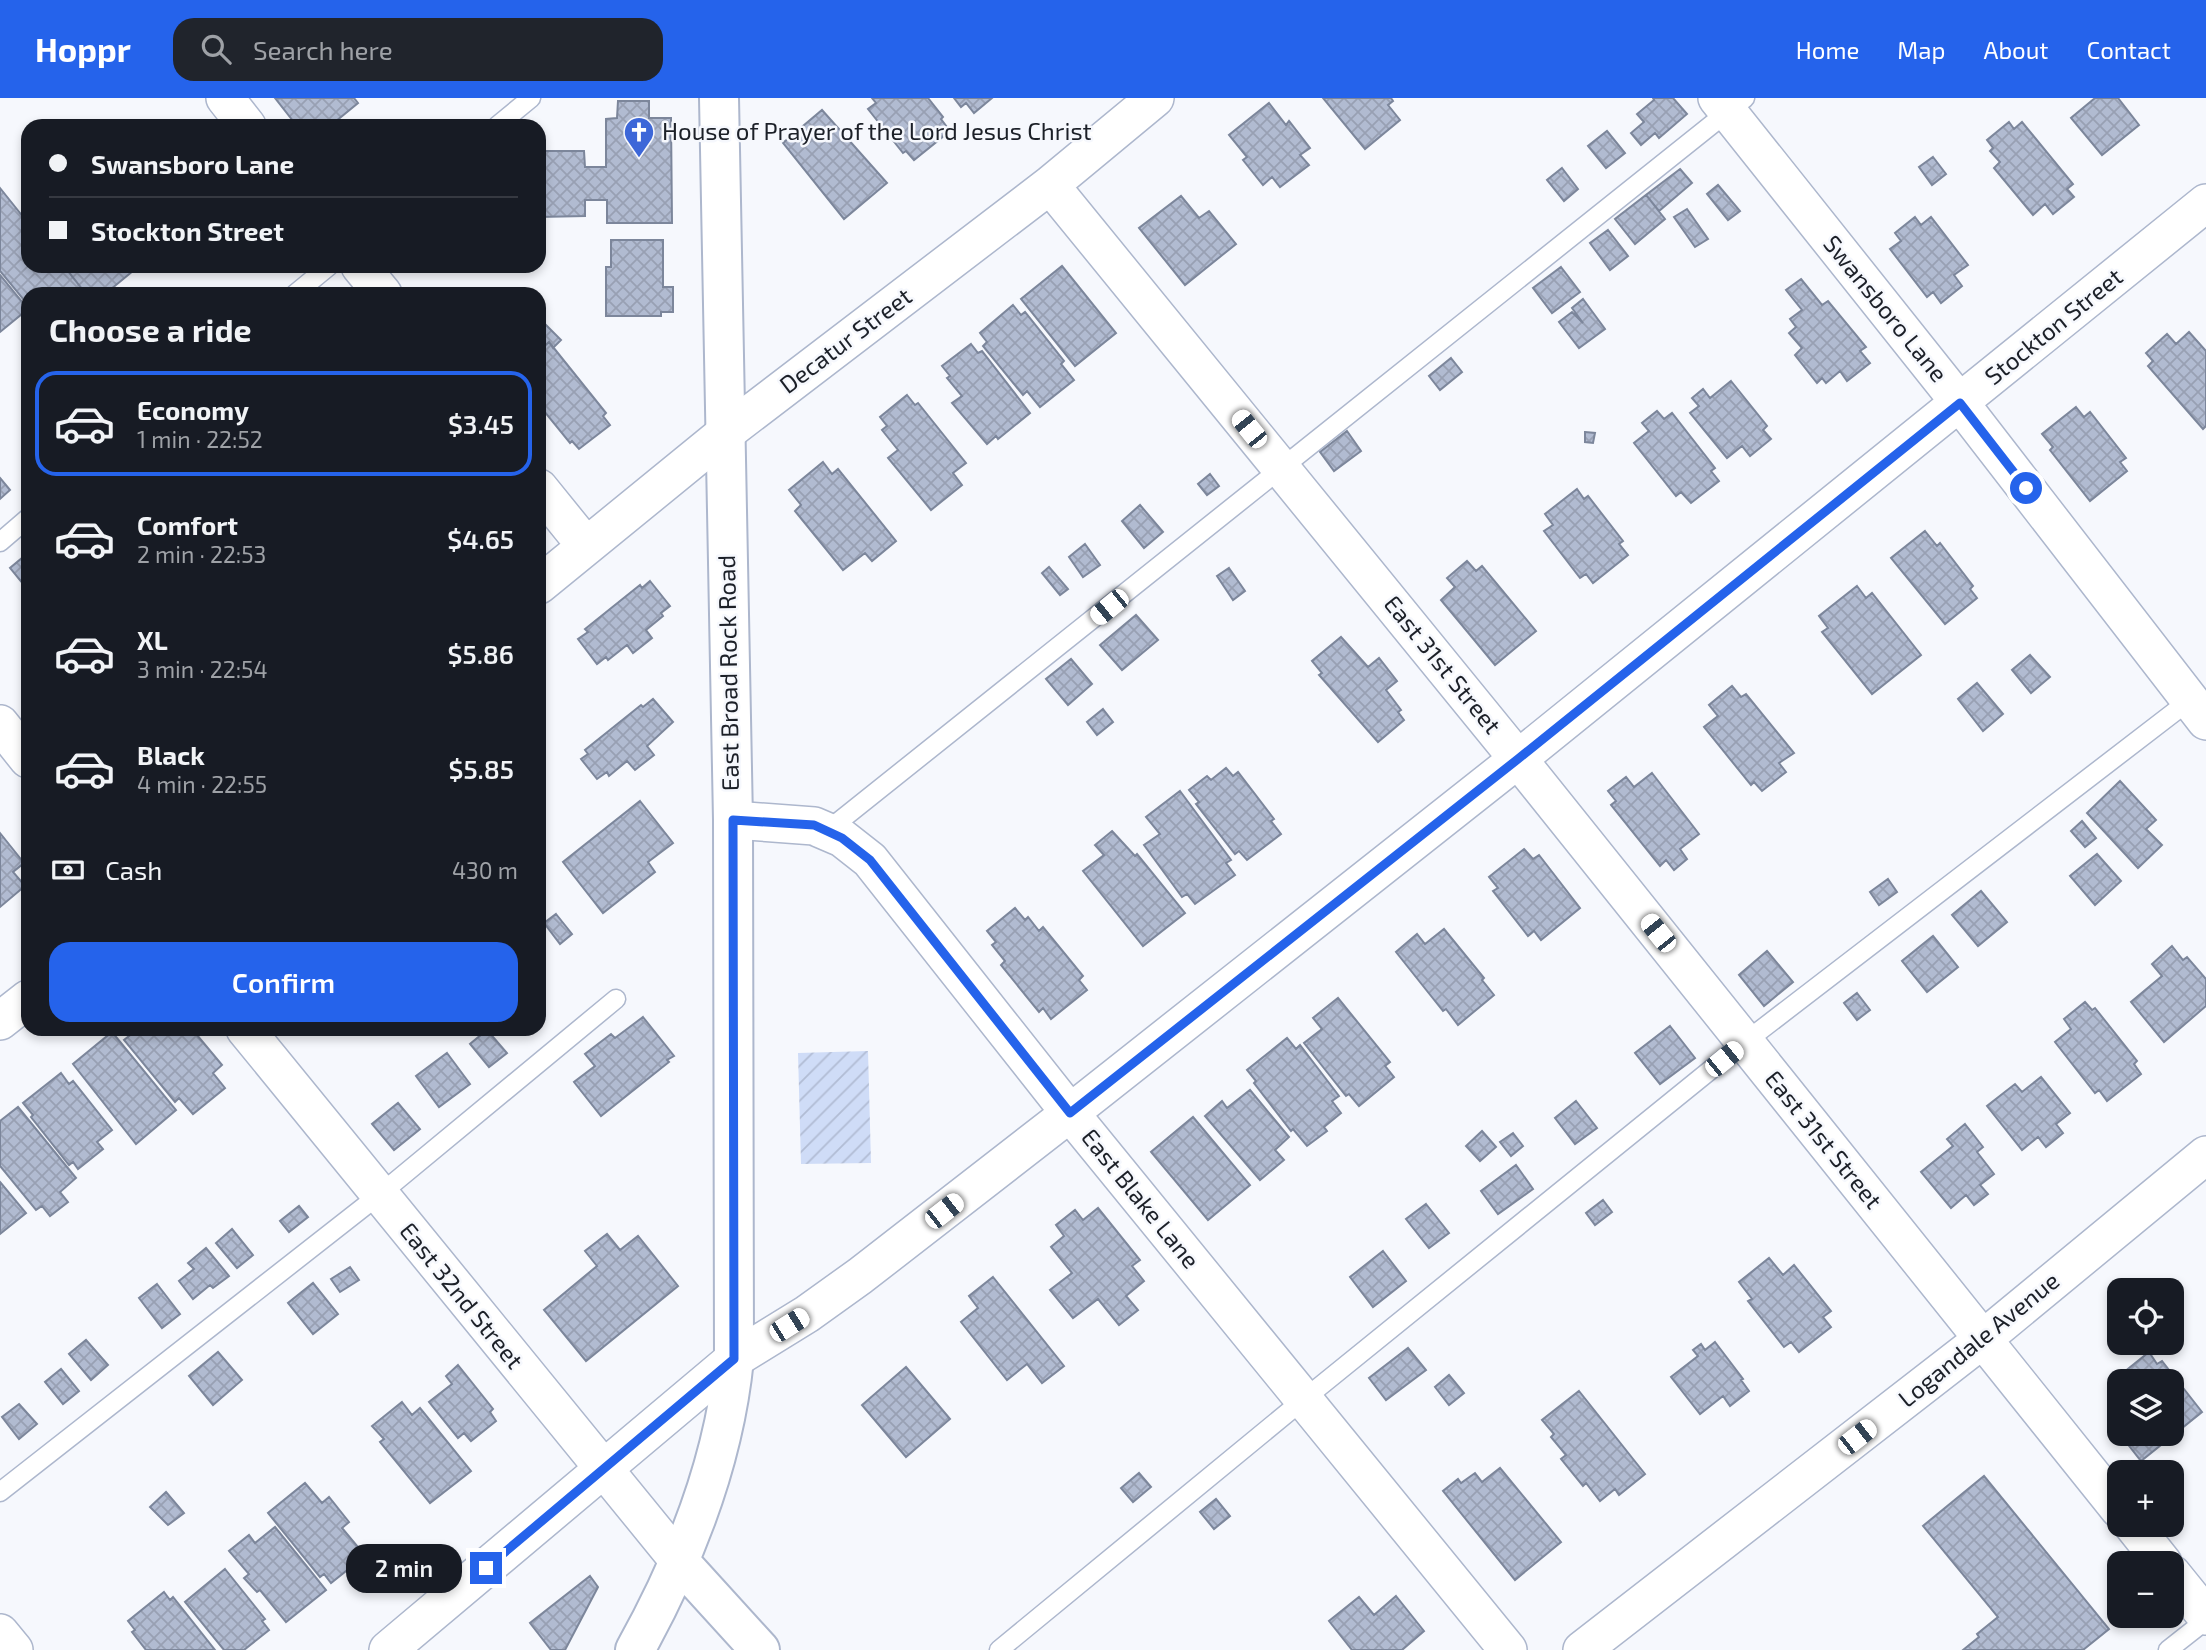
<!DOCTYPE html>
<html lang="en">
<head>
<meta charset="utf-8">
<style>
  :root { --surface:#171b24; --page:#20242c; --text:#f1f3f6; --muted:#9ea1a6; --line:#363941; --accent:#2563eb }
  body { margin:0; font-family:"Exo 2",sans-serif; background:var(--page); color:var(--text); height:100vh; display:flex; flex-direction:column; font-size:26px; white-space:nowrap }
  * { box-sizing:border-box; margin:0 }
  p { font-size:23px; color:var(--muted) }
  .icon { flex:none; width:38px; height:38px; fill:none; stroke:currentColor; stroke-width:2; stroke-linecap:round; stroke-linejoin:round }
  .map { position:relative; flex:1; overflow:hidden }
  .panel { position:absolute; left:21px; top:189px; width:525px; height:749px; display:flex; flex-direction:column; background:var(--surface); border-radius:21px; box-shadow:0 4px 10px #0003 }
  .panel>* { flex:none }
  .banner { position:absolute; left:21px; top:21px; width:525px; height:154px; border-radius:21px; box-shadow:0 4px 10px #0003; display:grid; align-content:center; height:154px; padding:0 28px; background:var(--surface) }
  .tools { position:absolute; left:2107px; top:1180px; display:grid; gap:14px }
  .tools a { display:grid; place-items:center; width:77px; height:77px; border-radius:14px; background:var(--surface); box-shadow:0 4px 10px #0003; font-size:35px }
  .end { position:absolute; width:32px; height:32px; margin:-16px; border:9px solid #2563eb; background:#fff; box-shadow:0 0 0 4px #fff }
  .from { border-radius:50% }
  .bubble { position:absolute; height:49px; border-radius:21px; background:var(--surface); box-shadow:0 4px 10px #0003; font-size:23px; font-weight:600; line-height:49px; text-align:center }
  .car { position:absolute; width:21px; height:42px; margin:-21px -10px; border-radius:9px; box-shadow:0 0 5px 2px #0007; background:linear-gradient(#fff 24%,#345 0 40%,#fff 0 76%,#345 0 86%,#fff 0) }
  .banner b { display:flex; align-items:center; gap:24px; height:66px; font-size:26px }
  .banner b+b { border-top:2px solid var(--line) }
  .banner i { width:18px; height:18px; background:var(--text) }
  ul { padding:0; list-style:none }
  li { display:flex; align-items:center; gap:21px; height:105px; margin:0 14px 10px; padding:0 14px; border:4px solid transparent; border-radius:21px }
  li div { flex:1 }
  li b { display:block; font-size:26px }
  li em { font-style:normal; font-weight:600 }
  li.selected { border-color:var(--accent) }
  li>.icon { width:63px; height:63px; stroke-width:1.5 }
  h2 { padding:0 28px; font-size:32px; line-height:84px }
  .pay { display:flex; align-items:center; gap:18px; height:77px; padding:0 28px; font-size:26px }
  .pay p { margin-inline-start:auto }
  .button { display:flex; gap:14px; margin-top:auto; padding:14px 28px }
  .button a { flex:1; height:80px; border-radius:21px; background:var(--accent); color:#fff; font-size:28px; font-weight:600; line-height:80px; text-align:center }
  header { display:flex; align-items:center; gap:42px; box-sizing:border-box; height:98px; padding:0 35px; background:var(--accent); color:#fff }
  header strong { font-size:33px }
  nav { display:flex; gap:38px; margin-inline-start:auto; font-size:24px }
  .search { width:490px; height:63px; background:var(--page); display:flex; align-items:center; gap:18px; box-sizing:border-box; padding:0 24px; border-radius:21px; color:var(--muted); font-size:26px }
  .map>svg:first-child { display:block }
</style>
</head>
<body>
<header>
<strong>Hoppr</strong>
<div class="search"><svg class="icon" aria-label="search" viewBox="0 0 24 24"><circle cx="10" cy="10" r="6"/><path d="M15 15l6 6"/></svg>Search here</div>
<nav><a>Home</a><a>Map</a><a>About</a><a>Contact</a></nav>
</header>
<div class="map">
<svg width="2206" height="1552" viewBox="0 0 2206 1552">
  <defs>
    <pattern id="garden-furrows" width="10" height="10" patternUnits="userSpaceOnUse" patternTransform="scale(1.75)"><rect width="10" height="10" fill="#cfdcf7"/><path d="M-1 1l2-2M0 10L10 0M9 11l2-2" fill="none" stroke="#b1bcd4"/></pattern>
    <pattern id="building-cross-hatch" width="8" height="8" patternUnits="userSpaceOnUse" patternTransform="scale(1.75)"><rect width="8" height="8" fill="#b1bbd1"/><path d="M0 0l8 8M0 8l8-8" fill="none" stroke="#98a0b3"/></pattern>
  </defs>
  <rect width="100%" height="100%" fill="#f6f8fd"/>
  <!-- garden -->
  <path fill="url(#garden-furrows)" d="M868,953L871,1065L801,1066L798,955Z"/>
  <!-- building -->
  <path fill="url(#building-cross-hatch)" stroke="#7c869b" stroke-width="2" d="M275,0H354L358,5L330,28H297Z
    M872,0H928L943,19L941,21L950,33L914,62L906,53L903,55L868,11L876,5Z
    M954,0H992L974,15L966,5L961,9Z
    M1323,0H1391L1393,3L1388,7L1400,22L1365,51Z
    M1653,0H1673L1687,16L1659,40L1655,35L1641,47L1631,35L1644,24L1637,16L1654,2Z
    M2095,0H2118L2139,27L2102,57L2071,20Z
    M618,3H649V20H671L672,125H607V102H585V118L539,119V53H584L585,69H606V21L617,20Z
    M1269,5L1286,27L1289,23L1310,50L1300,57L1309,67L1280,89L1272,79L1263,87L1243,62L1247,59L1229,37Z
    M822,12L887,85L844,121L783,45Z
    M2009,24L2014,31L2022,24L2073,86L2067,91L2074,99L2053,116L2045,106L2033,117L1994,70L2000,64L1990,53L1993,50L1987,42Z
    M1607,33L1625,55L1606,70L1588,48Z
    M1933,59L1946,76L1932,87L1919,69Z
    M1562,70L1578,91L1564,103L1547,82Z
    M1680,71L1692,85L1659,113L1646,97Z
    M1718,87L1740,113L1728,122L1707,96Z
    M0,90L28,125V168H64L86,196H28V207L0,173Z
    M1646,97L1665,121L1635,146L1615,121Z
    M1181,98L1199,120L1209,113L1236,146L1185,187L1139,130Z
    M1687,111L1708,141L1695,149L1674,119Z
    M1915,119L1921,127L1931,119L1968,167L1954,177L1962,188L1941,205L1933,194L1927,199L1890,151L1901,143L1895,135Z
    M1608,132L1628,158L1610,172L1590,145Z
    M611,142H663V189H673V214H661V218H606V169H611Z
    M64,168H139L105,196H86Z
    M1062,168L1116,235L1075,268L1021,201Z
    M1561,169L1580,194L1552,215L1533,190Z
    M0,177L28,211L0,234Z
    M1801,181L1822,207L1828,203L1866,249L1860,253L1870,265L1847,283L1840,273L1826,285L1822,280L1817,285L1795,257L1802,250L1789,235L1796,229L1790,221L1802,212L1786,192Z
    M1583,201L1605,231L1579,250L1559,224L1572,214L1583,225L1572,210Z
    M1013,207L1021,217L1025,214L1064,263L1061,266L1074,282L1040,309L1027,293L1023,297L983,248L987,244L980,235Z
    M539,220L561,242L553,250L549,244L539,253V243L543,240L539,233Z
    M2189,234L2206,253V328L2203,331L2148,268L2153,263L2146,255L2167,236L2176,246Z
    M549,244L606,315L603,318L610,327L579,351L572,343L570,345L539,307V253Z
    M971,246L978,255L982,253L1030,315L998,341L996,338L987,346L952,305L962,298L947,280L950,278L942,268Z
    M1451,260L1462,274L1440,292L1429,278Z
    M1731,283L1767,328L1763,332L1771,341L1750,358L1742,348L1727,360L1690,315L1699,308L1692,300L1703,291L1710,300Z
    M907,297L915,307L918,305L966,365L953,375L962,387L931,412L888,360L898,352L882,332L887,328L880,319Z
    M2076,309L2084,319L2090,314L2126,360L2120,364L2127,373L2090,403L2050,352L2053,349L2042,336Z
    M1657,313L1664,321L1672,315L1715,370L1711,373L1719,383L1691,405L1681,394L1676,398L1634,345L1649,333L1642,325Z
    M1347,333L1361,353L1334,373L1320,354Z
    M1585,334L1595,335L1593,345L1585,344Z
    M823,364L832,376L838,371L896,443L872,463L865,455L843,472L795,413L801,407L789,392Z
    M1210,376L1219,388L1207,397L1198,386Z
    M0,380L10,392L0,401Z
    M1577,391L1584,401L1588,398L1623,443L1619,446L1628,457L1593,485L1586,476L1580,480L1544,433L1553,427L1545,416Z
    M1140,407L1163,434L1144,450L1122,423Z
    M1925,433L1937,448L1940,445L1973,488L1970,491L1977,500L1945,526L1891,460Z
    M1085,446L1100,467L1083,479L1069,459Z
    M28,455V492L10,470Z
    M1467,463L1476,473L1482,468L1536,533L1495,567L1441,502L1455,489L1447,480Z
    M1049,469L1068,491L1060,497L1042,475Z
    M1229,470L1245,493L1233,502L1217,478Z
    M650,483L670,508L661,515L663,518L646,532L652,540L633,555L627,547L608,562L606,559L597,566L578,541L588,534L585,531L640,487L642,490Z
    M1857,488L1866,500L1872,495L1921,557L1872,596L1822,534L1828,530L1819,518Z
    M1136,517L1158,542L1122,572L1100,547Z
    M1341,539L1368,569L1379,560L1397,583L1386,592L1401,612L1398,614L1404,622L1378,644L1319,577L1322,575L1312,563Z
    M2030,557L2050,579L2031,595L2012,572Z
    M1071,561L1092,586L1068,607L1046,581Z
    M1977,585L2003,616L1983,633L1958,601Z
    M1732,588L1741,599L1746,596L1794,655L1779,665L1786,674L1762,693L1754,684L1751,687L1704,629L1718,618L1709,607Z
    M653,601L673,624L647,648L654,657L635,672L627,663L609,678L607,674L597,681L581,661L588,656L585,652L641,607L643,609Z
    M1103,611L1113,624L1097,637L1087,624Z
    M1226,670L1233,678L1238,674L1274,721L1271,723L1281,736L1247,762L1239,753L1235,756L1196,706L1199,704L1189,692L1207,678L1211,682Z
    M1652,675L1699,736L1680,751L1687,761L1674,772L1666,762L1660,768L1611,707L1616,703L1608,693L1626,679L1634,689Z
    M2120,683L2156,722L2146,731L2162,747L2138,770L2087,715Z
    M1180,693L1231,762L1226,765L1235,777L1195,806L1187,796L1182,799L1144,747L1160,736L1146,719Z
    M640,703L673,745L648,764L655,774L603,815L563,764Z
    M2082,723L2096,740L2085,749L2071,733Z
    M1112,733L1135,758L1137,756L1185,815L1143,848L1083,773L1104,757L1095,747Z
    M0,735L24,765L13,774L25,788L0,809Z
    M1524,751L1533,761L1539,757L1580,810L1541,842L1534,833L1528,838L1493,793L1498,790L1489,779Z
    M2097,756L2121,783L2095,807L2070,778Z
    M1888,781L1897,794L1879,807L1870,794Z
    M1981,793L2007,824L1978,848L1952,817Z
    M1015,810L1025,822L1028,819L1039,833L1043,829L1083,878L1079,882L1087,892L1051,921L1043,910L1039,914L1001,867L1005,863L992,847L996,844L987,833Z
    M556,816L572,836L560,846L544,825Z
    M1444,831L1484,880L1482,882L1494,897L1458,927L1446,911L1443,913L1396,854L1417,836L1425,846Z
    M1933,838L1958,869L1927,894L1902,863Z
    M2172,848L2183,862L2187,859L2206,881V908L2164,944L2131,904L2162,878L2152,866Z
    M1767,853L1793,884L1764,908L1739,877Z
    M1857,895L1870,912L1857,922L1844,905Z
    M1338,900L1390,964L1385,968L1394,979L1359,1008L1349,996L1346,998L1304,945L1322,931L1313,920Z
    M2085,904L2092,912L2095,910L2137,963L2134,966L2141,976L2107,1003L2099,992L2095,995L2055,944L2071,931L2064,921Z
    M643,919L674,958L667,962L669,964L601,1018L574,984L595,968L585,956L611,936L615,940Z
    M1670,928L1695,960L1660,986L1635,955Z
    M123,931H192L222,967L213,975L225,990L193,1016L179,1000L175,1004L124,942L129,938Z
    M487,932L507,955L489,969L470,946Z
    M112,934L176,1012L136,1046L73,966Z
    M1287,940L1296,951L1300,947L1339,998L1332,1003L1341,1015L1324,1029L1327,1033L1307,1048L1293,1031L1291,1033L1254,985L1256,983L1247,972Z
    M447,955L470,986L439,1009L416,978Z
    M61,975L69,986L73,983L112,1032L97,1044L103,1051L78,1071L73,1064L69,1067L31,1019L33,1017L23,1005Z
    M2041,979L2070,1015L2056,1026L2063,1035L2046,1049L2038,1039L2022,1052L1987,1008L2015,986L2022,994Z
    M1250,992L1289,1039L1275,1052L1284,1062L1260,1082L1205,1018L1222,1003L1227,1010Z
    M1576,1003L1597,1030L1575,1046L1555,1020Z
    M398,1005L420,1031L394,1052L372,1026Z
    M18,1009L76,1080L60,1094L68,1104L50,1118L42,1108L36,1112L0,1068V1023Z
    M1193,1019L1250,1087L1208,1122L1151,1054Z
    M1965,1026L1983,1049L1977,1054L1994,1076L1980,1087L1988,1096L1974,1107L1966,1097L1951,1110L1921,1074L1953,1048L1947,1041Z
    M1482,1033L1496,1049L1480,1063L1466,1048Z
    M1513,1035L1523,1048L1511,1058L1500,1044Z
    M1516,1067L1533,1091L1498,1116L1481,1093Z
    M0,1084L26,1115L0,1136Z
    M1603,1102L1612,1114L1595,1127L1586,1115Z
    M1426,1106L1449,1135L1429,1150L1406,1121Z
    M299,1108L308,1119L289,1134L280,1123Z
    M1098,1110L1140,1162L1132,1168L1144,1183L1126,1198L1138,1212L1119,1227L1098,1201L1073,1220L1050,1192L1072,1175L1051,1149L1064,1138L1056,1127L1075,1112L1083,1122Z
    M232,1131L253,1157L237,1170L216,1145Z
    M607,1136L620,1152L638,1138L678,1188L586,1263L544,1212L597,1168L585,1153Z
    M206,1150L229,1178L213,1190L210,1187L193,1201L179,1183L194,1171L188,1165Z
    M1383,1153L1406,1183L1373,1209L1350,1179Z
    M1769,1160L1783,1177L1794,1167L1831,1213L1823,1219L1831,1229L1799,1254L1791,1244L1784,1249L1748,1203L1752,1201L1739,1184Z
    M350,1169L359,1182L340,1194L331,1181Z
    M993,1179L1064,1268L1042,1285L1027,1266L1007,1282L961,1224L978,1210L969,1198Z
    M313,1185L338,1216L313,1236L288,1205Z
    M157,1186L180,1216L162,1230L139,1200Z
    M86,1242L108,1267L91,1282L69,1256Z
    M1715,1244L1743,1281L1741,1282L1749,1293L1730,1308L1723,1298L1700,1316L1671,1279L1698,1258L1693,1252L1701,1246L1705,1252Z
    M1408,1250L1426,1272L1386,1302L1369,1280Z
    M218,1254L242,1282L213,1307L189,1278Z
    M2149,1254L2157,1266L2162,1263L2202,1314L2141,1363L2119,1335H2172V1283H2121L2118,1279Z
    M458,1267L493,1311L490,1314L496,1323L471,1343L464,1335L458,1340L429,1304L452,1286L446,1278Z
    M906,1269L950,1321L906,1359L862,1307Z
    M61,1271L79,1293L63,1306L45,1284Z
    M1449,1277L1464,1295L1449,1307L1435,1289Z
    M1579,1293L1645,1376L1619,1397L1615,1391L1600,1403L1586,1385L1583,1388L1561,1361L1566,1357L1551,1339L1554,1336L1542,1322Z
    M402,1304L412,1317L420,1310L471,1373L430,1405L380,1344L384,1341L372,1328Z
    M19,1306L37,1326L19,1341L2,1319Z
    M2119,1317V1335L2111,1324Z
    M1500,1370L1561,1444L1515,1482L1443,1393L1458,1381L1461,1385L1475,1375L1482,1384Z
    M1139,1375L1151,1389L1133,1404L1121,1390Z
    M1984,1378L2109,1531L2083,1552H1963L1979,1539L1977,1536L1998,1519L1923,1428Z
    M305,1385L322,1405L329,1399L349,1424L342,1430L358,1449L354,1452L361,1461L331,1485L324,1476L320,1479L268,1415Z
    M166,1394L184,1415L168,1427L150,1409Z
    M1216,1401L1230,1418L1214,1431L1200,1414Z
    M275,1429L326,1492L286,1524L260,1492L257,1494L244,1480L249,1476L229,1453L249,1437L255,1445Z
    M225,1471L265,1521L262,1523L269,1532L244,1552H224L185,1504Z
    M590,1478L598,1489L565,1552H551L530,1525Z
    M164,1494L170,1502L173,1499L215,1552H146L132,1534L135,1532L128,1523Z
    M1396,1498L1424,1533L1402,1552H1352L1329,1523L1359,1499L1374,1517Z"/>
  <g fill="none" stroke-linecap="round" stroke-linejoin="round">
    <!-- lane casing -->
    <g stroke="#adb7cd" stroke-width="21">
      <path id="lane" d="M497,28L531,0
        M295,196L329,168
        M0,444L28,420
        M827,733L1745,0
        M0,1394L379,1097L616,901
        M999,1552L1303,1302L1745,944L2190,602
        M2168,1552L2206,1522"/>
    </g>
    <!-- street casing -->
    <g stroke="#adb7cd" stroke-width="40">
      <path id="street" d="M225,0L247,28
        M1717,0L1960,305L2206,623
        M1050,87L1518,661L2119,1411
        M360,168L383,196
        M539,390L586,448
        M539,487L724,336L1050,87L1155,0
        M0,626L28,661
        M733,722L814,728L842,740L870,762L1070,1015L1508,1552
        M0,923L28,901
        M245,931L679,1463
        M2132,1426L2163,1465
        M2172,1476L2206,1518
        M0,1535L14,1552
        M388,1552L734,1261L807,1216L860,1178L1070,1015L1518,661L2206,105
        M1582,1552L1983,1241L2206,1057"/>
    </g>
    <!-- secondary casing -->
    <g stroke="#adb7cd" stroke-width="42">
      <path id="secondary" d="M679,1463L760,1552
        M635,1552C685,1462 724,1364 734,1261L733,722L719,0"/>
    </g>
    <!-- lane -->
    <use href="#lane" stroke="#fff" stroke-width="18"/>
    <!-- street -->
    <use href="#street" stroke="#fff" stroke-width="37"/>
    <!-- secondary -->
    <use href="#secondary" stroke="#fff" stroke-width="38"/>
  </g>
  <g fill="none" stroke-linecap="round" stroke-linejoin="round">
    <!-- route -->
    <path stroke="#2563eb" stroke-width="9" d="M486,1470L734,1261L733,722L814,727L842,740L870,762L1070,1015L1518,661L1960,305L2026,390"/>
  </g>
  <!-- icons -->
  <defs>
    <g id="church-pin" transform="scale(1.575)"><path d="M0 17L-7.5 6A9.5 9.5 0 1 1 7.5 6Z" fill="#3d67d8" stroke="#f6f8fd"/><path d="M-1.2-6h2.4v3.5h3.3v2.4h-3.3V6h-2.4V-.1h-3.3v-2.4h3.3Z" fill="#fff"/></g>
  </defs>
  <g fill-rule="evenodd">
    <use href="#church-pin" x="639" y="34"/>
  </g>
  <g text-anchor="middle" stroke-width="5" stroke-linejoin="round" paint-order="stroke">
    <!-- poi labels -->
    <g font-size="24" fill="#1c2028" stroke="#f6f8fd" text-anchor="start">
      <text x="662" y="42">House of Prayer of the Lord Jesus Christ</text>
    </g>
    <!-- street labels -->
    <g font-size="24" fill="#1c2028" stroke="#f6f8fd">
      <text transform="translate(1885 211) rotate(51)" y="8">Swansboro Lane</text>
      <text transform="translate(2054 229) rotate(-39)" y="8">Stockton Street</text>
      <text transform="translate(846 243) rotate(-37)" y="8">Decatur Street</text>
      <text transform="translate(1442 567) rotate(51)" y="8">East 31st Street</text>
      <text transform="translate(729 575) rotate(-91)" y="8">East Broad Rock Road</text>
      <text transform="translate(1823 1042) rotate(51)" y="8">East 31st Street</text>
      <text transform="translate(1140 1101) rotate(51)" y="8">East Blake Lane</text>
      <text transform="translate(461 1198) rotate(51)" y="8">East 32nd Street</text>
      <text transform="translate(1979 1242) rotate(-39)" y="8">Logandale Avenue</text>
    </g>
  </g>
</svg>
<div class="tools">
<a><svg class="icon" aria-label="locate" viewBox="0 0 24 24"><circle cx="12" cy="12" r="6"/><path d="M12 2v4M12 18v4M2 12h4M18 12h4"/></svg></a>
<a><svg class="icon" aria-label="layers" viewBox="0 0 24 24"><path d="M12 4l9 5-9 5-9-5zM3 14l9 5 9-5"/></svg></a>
<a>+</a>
<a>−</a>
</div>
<i class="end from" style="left:2026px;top:390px"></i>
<i class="end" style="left:486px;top:1470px"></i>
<div class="bubble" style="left:346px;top:1446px;width:116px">2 min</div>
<i class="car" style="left:1249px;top:331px;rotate:321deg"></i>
<i class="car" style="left:1109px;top:509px;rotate:231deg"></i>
<i class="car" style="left:1658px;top:835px;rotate:321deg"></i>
<i class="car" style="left:1724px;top:961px;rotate:51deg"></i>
<i class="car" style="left:944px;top:1113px;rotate:52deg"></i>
<i class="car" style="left:789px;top:1227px;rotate:58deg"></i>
<i class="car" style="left:1857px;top:1339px;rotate:52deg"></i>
<div class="banner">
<b><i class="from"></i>Swansboro Lane</b>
<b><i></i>Stockton Street</b>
</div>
<section class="panel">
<h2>Choose a ride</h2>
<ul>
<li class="selected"><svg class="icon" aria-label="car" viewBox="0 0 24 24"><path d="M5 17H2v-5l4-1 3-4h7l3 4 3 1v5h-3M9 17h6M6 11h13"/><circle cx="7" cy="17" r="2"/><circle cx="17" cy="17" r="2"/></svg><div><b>Economy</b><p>1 min · 22:52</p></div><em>$3.45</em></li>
<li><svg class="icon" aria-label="car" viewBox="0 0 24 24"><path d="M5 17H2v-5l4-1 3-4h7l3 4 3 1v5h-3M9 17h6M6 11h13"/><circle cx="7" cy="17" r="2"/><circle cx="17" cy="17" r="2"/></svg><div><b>Comfort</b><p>2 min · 22:53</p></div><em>$4.65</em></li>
<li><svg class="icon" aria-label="car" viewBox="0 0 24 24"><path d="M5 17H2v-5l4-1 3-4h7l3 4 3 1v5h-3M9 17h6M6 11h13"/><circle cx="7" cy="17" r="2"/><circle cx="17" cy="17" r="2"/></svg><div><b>XL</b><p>3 min · 22:54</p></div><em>$5.86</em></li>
<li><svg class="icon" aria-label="car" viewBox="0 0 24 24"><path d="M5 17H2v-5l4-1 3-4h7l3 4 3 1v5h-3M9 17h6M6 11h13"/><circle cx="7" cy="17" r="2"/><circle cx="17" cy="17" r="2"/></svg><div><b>Black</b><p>4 min · 22:55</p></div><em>$5.85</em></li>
</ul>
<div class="pay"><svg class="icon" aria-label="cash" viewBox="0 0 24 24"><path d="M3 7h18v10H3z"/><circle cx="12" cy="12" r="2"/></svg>Cash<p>430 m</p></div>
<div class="button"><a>Confirm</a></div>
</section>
</div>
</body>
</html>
